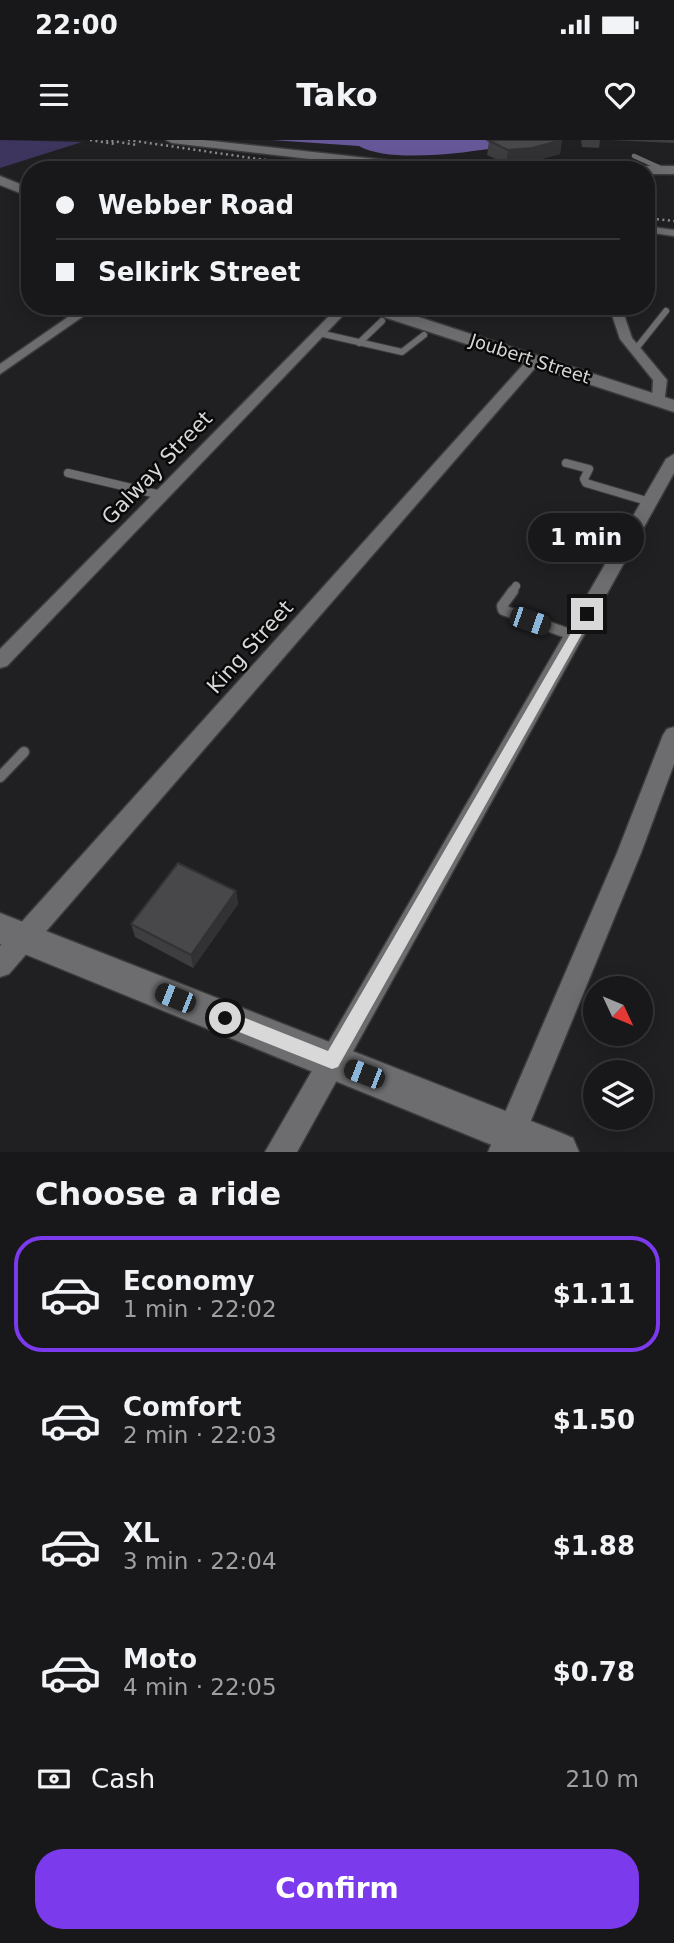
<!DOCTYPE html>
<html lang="en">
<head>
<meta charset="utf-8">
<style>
  :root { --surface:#18171a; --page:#212023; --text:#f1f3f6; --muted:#9f9fa2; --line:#363639; --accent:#7c3aed }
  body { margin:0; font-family:"DejaVu Sans",sans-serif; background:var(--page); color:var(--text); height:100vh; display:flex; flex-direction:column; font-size:26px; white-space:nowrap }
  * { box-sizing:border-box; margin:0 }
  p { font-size:23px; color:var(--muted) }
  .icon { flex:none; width:38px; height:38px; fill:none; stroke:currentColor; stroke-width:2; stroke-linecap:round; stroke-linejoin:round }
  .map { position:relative; height:1012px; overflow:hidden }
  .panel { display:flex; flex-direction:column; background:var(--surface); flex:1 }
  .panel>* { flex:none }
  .banner { position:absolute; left:21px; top:21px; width:634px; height:154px; border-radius:28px; box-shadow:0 4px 18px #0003,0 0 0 2px var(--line); display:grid; align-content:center; height:154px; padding:0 35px; background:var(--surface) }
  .needle { width:46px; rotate:134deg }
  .tools { position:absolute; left:583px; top:836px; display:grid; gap:14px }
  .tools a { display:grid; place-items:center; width:70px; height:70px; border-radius:50%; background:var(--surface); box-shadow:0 4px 18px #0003,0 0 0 2px var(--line); font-size:35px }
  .end { position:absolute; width:32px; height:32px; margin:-16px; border:9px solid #d8d8d9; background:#111; box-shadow:0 0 0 4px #111 }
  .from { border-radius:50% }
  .bubble { position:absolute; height:49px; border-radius:24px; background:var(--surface); box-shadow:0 4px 18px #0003,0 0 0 2px var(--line); font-size:23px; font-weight:700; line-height:49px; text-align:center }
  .car { position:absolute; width:21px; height:42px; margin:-21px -10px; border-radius:9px; box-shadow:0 0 5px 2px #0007; background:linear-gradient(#222 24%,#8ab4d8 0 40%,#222 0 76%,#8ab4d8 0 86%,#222 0) }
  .banner b { display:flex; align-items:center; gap:24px; height:66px; font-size:26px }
  .banner b+b { border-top:2px solid var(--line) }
  .banner i { width:18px; height:18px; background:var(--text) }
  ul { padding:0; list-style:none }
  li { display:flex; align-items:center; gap:21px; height:116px; margin:0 14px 10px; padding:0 21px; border:4px solid transparent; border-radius:28px }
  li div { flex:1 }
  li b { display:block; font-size:26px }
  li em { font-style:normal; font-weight:700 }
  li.selected { border-color:var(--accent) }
  li>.icon { width:63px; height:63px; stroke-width:1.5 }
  h2 { padding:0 35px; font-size:32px; line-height:84px }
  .pay { display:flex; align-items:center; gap:18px; height:77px; padding:0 35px; font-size:26px }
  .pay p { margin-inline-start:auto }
  .button { display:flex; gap:14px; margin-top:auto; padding:14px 35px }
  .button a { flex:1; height:80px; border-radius:28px; background:var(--accent); color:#fff; font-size:28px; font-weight:700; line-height:80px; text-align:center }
  .status { display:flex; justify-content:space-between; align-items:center; height:49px; padding:0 35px; background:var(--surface); direction:ltr }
  .status svg { height:19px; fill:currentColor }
  header { display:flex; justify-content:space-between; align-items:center; height:91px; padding:0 35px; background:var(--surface); font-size:32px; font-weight:700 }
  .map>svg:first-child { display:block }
</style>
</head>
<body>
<div class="status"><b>22:00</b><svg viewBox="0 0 49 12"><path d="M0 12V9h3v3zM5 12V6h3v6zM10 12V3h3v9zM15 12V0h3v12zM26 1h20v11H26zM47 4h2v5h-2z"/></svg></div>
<header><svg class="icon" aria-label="menu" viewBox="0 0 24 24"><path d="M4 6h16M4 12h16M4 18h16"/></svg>Tako<svg class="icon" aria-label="heart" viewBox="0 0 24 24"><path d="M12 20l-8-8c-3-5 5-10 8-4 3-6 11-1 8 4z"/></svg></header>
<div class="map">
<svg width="674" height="1012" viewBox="0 0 674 1012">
  <rect width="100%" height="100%" fill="#201f22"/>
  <!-- green -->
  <path fill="#3e355f" d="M0,0L82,2L0,28Z"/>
  <!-- water -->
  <path fill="#665898" d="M272,0H540C498,8 396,27 359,6Z"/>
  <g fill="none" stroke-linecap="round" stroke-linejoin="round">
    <!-- lane-far3 casing -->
    <g stroke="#3b3b3c" stroke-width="5">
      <path id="lane-far3" d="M634,16L665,30"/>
    </g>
    <!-- lane-far2 casing -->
    <g stroke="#3b3b3c" stroke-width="8">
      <path id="lane-far2" d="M319,193L402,212L424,195
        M359,203L382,181
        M635,210L666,171"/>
    </g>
    <!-- lane-far1 casing -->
    <g stroke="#3b3b3c" stroke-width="10">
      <path id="lane-far1" d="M566,323L589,329L584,339L586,343L650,362
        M68,333L161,355
        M512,452L516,446"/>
    </g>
    <!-- lane casing -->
    <g stroke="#3b3b3c" stroke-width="13">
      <path id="lane" d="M513,451L502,466L503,470L575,496
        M0,637L24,612"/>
    </g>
    <!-- street casing -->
    <g stroke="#3b3b3c" stroke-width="3">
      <path id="street" d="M646,86L674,90V96L646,92Z
        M84,166H98L0,234V224Z
        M339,166H352L7,526L0,528V509Z
        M609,166H621L632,198L667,240L664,264L652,261L653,240L620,199Z
        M530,217L542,220L9,834L0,837V806Z
        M674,314V333L297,1012H265L666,319Z
        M674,587V624L641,713L518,1012H488L617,713L663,595L667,589Z"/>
    </g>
    <!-- secondary casing -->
    <g stroke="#3b3b3c" stroke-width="3">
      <path id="secondary" d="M166,0H203L439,26L445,30H404L172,3Z
        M674,26V34H646V30H640L646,26Z
        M0,36L30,48V57L0,45Z
        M350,166L391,168L674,260V272Z
        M0,773L559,992L573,998L579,1012H509L0,804Z"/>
    </g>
    <!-- lane-far3 -->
    <use href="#lane-far3" stroke="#6d6d6f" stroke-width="4.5"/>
    <!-- lane-far2 -->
    <use href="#lane-far2" stroke="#6d6d6f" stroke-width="6"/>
    <!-- lane-far1 -->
    <use href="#lane-far1" stroke="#6d6d6f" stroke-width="8"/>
    <!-- lane -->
    <use href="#lane" stroke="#6d6d6f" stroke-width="10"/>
    <!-- street -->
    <use href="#street" fill="#6d6d6f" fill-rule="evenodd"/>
    <!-- secondary -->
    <use href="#secondary" fill="#6d6d6f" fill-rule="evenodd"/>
    <!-- rail -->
    <path stroke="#8c8b8d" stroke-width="2.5" stroke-dasharray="2 3.5" stroke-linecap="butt" d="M90,0L115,4
      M106,0L137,5
      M128,0L334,30
      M646,78L674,81"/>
  </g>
  <!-- wall -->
  <path fill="#3e3e40" d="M562,0L560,14L530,22L506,24L487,15L489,1Z
    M581,0H600L599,8L582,7Z
    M610,0H674V3Z
    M236,751L238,764L193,828L135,797L131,784Z"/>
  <!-- shaded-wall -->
  <path fill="#323234" d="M562,0L560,14L530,22L506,24L508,10Z
    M236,751L238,764L193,828L191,815Z"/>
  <!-- building -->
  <path fill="#48484a" stroke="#323234" stroke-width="2" d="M496,0H562L532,8L508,10L489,1Z
    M178,723L236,751L191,815L131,784Z"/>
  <!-- route -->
  <path fill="#d8d8d9" d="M587,470L593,474L338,927L332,929L219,884V873L225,870L328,911L582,474Z"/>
  <g text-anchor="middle" stroke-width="5" stroke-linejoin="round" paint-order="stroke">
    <!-- far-street labels -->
    <g font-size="18" fill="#d8d8d9" stroke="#09090a">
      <text transform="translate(530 219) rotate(18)" y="6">Joubert Street</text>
    </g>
    <!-- street labels -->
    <g font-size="21" fill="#d8d8d9" stroke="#09090a">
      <text transform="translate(157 328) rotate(-46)" y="7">Galway Street</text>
      <text transform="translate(250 507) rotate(-48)" y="7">King Street</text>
    </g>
  </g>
</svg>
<div class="tools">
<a><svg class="needle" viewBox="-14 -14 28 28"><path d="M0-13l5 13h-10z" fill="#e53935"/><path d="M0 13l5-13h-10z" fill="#9f9fa2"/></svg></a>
<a><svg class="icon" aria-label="layers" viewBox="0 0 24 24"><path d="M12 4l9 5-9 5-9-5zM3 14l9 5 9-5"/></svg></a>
</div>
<i class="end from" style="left:225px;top:878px"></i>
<i class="end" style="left:587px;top:474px"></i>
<div class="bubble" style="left:528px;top:373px;width:116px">1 min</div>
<i class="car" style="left:530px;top:481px;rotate:109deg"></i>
<i class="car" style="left:175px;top:858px;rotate:292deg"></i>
<i class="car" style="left:364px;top:934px;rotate:291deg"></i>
<div class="banner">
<b><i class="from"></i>Webber Road</b>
<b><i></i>Selkirk Street</b>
</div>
</div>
<section class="panel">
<h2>Choose a ride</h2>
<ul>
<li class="selected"><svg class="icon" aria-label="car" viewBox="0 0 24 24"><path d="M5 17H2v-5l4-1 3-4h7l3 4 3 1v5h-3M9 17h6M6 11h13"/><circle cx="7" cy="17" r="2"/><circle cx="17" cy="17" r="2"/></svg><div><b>Economy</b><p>1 min · 22:02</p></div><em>$1.11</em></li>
<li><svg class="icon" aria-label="car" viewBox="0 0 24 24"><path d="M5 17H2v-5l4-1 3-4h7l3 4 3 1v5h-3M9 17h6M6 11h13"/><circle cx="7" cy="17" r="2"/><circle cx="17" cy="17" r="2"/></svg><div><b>Comfort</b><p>2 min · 22:03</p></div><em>$1.50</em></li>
<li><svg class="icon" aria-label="car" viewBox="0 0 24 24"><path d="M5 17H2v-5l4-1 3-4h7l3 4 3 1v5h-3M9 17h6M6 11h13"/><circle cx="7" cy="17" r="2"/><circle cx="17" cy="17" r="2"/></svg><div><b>XL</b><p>3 min · 22:04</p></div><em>$1.88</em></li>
<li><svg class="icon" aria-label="car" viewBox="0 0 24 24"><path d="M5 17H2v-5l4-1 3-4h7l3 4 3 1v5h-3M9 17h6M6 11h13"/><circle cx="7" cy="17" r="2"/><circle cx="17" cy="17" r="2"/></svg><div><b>Moto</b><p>4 min · 22:05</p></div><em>$0.78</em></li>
</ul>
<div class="pay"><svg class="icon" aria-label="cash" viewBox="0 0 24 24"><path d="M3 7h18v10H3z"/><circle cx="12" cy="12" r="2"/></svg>Cash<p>210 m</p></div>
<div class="button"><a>Confirm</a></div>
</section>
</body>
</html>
